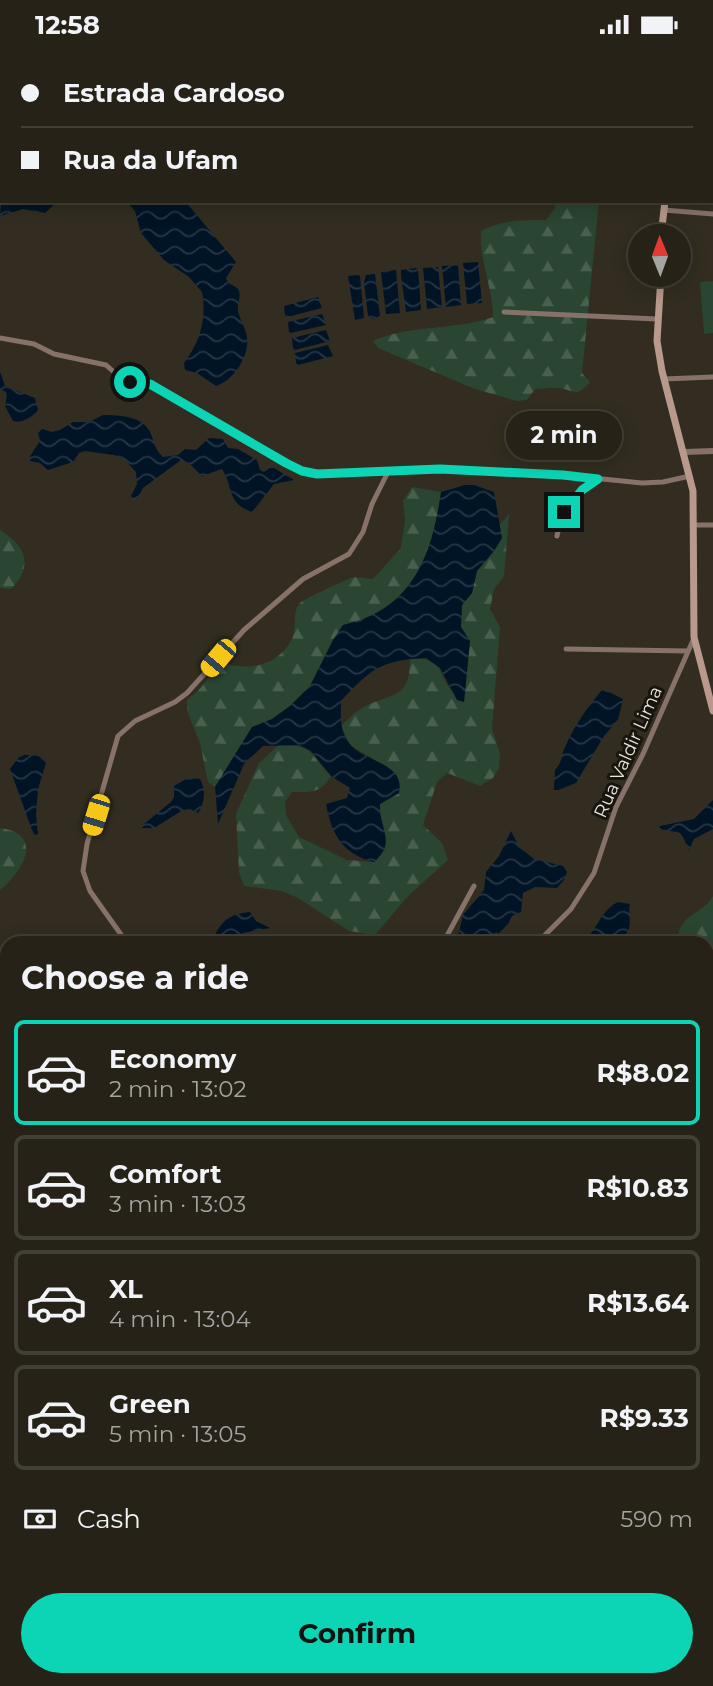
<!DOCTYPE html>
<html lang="en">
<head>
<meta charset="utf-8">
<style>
  :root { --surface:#262218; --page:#322f25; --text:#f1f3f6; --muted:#a4a4a2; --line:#423f37; --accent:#0cd5b5 }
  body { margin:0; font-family:Montserrat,sans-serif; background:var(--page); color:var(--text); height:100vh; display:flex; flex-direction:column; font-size:26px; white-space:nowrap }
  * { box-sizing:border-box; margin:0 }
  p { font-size:23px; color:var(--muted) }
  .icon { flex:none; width:38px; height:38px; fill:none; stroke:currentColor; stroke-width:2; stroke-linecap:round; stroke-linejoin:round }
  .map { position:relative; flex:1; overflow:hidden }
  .details { position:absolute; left:0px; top:887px; width:714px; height:751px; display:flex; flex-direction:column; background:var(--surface); border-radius:21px 21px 0 0; box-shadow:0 4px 18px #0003,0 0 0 2px var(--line) }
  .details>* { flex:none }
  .guide { position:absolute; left:0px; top:0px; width:714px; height:154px; box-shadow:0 4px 18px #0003,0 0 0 2px var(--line); display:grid; align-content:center; height:154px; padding:0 21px; background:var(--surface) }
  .needle { width:46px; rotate:359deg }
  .controls { position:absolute; left:628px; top:175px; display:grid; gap:14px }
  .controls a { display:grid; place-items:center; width:63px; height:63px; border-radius:50%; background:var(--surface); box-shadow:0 4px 18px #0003,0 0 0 2px var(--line); font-size:35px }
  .end { position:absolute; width:32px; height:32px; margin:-16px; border:9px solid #0cd5b5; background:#111; box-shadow:0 0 0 4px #111 }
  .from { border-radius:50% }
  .bubble { position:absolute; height:49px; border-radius:24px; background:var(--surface); box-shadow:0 4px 18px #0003,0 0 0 2px var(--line); font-size:23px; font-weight:700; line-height:49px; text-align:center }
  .car { position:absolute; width:21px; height:42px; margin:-21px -10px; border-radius:9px; box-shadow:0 0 5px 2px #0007; background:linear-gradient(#f5c518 24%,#345 0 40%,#f5c518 0 76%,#345 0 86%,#f5c518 0) }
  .guide b { display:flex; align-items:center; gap:24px; height:66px; font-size:26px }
  .guide b+b { border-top:2px solid var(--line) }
  .guide i { width:18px; height:18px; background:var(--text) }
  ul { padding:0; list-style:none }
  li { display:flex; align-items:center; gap:21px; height:105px; margin:0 14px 10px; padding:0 7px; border:4px solid var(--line); border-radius:10px }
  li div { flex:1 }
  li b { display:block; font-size:26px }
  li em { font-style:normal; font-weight:700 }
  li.current { border-color:var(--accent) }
  li>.icon { width:63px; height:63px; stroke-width:1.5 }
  h2 { padding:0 21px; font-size:32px; line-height:84px }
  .pay { display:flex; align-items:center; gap:18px; height:77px; padding:0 21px; font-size:26px }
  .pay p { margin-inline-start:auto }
  .button { display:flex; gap:14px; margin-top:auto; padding:14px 21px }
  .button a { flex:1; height:80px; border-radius:42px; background:var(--accent); color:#111; font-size:28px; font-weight:700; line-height:80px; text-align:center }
  .status { display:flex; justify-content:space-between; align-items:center; height:49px; padding:0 35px; background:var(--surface); direction:ltr }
  .status svg { height:19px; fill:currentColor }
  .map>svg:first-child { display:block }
</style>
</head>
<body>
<div class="status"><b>12:58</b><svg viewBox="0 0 49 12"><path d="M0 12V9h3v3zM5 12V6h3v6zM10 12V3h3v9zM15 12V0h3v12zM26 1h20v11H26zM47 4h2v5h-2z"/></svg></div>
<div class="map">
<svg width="713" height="1637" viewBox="0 0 713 1637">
  <defs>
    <pattern id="forest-firs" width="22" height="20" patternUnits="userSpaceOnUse" patternTransform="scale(1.75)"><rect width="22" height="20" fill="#2a4532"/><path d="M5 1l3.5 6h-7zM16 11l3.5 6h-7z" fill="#49604f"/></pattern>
    <pattern id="water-waves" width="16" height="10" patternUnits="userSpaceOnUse" patternTransform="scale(1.75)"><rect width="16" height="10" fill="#001426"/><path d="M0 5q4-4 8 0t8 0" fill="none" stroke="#253645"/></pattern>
  </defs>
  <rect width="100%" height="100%" fill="#322d20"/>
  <!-- grass -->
  <path fill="#2a4532" d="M713,232V284L704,285L700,233Z"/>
  <!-- forest -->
  <path fill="url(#forest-firs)" d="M0,0H56L2,2L0,122Z
    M73,0H268V2Z
    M556,152H599L582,324L590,333C575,349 577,342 559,339C552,338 542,340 535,340L527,351L517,352L475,340L378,299L373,292C410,275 454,282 493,268C493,239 479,211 481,182C502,171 522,171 546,171L555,159Z
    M412,438L441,443C432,508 412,561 343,576L333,591L310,637L290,657L272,670L252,678L215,738L208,733L200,694L187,662V651L198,642L221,613C248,623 278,617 292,590C298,578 291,562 301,553C305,550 345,531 351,529C357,527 366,530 373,530L401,499L405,471L403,452Z
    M509,466L504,527L494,540L490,560L500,578L492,680L500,705L499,719L493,729L480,737L447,724L437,733L423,776L442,794L448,811L409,846L375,886L349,882L298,849L282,842L244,837L239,823L236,765L259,714L279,696C315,696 308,704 331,727C319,745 313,743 292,743L285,753L286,766L299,788L347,811L374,813C393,796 385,792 380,772C379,767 380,761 380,755L399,744L383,716L350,696L341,677C347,671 354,664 362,659C392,643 410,652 410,610C445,608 435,621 451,641C455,645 460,649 464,653L470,593L461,578L462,556L472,544L477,522L494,502L502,489L498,477Z
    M0,481C26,497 34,517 11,540L0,539Z
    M0,779C5,780 12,781 17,784C40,799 14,830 0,841Z
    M713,847V910L707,909V894H679C674,867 703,866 713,847Z
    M707,1034H713V1154L707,1155Z
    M0,1088L7,1094V1151L0,1155Z
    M707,1593L713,1594V1637H371L375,1631H707Z
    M209,1631H311L315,1637H208Z"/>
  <!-- water -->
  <path fill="url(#water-waves)" d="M2,142V152H58L45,164L23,160L0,167Z
    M126,152H185L236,213L226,229C229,237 233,235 238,240C242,245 237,256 238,262C240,271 246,280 247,288C250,307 233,332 216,337L197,324L185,321L184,314C200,293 207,270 202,243L189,228L164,211L141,184L135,162Z
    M478,213L482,254L467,255L463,214Z
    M458,216L461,256L446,258L442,217Z
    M438,218L442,258L427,260L423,219Z
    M416,219L418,220L421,261L406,263L401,226V221Z
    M396,221L400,264L386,265L381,223Z
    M373,225H375L380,267L373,270L368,267L364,233L366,226Z
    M358,226L360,227L364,269L355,271L348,227Z
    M318,248L322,259L287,268L285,266L284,257Z
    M322,265L326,276L291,284L289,283L288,273Z
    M326,281L330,292L295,301L293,299L292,289Z
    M328,296L333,307L298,316L296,314L295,304Z
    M0,322L5,337L35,349L38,361C33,368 21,375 13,372L5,357L7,346L5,342L0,341Z
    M103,366C118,366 143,367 150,383C154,392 155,401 163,408L178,406L185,400L196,401L209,389L223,390L228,399L238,400L257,411L260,421L264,423L270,419H274L294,431L274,435L252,463C226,454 234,438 222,420L202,427L189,414L181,411L143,439L137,450H133L131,447L137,435L136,423L123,409L114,406L85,402L79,404L73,413L48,421L40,414L30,412V407L40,392L38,384L42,380L52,383L60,381L73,373H89Z
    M465,436H474L494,443L502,489L494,502L477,522L472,544L462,556L461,578L470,592L464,653L457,651L440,619L426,609C381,611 371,620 341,652C341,667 339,681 349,694C362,713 406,713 399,744L380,755C379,781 397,792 374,813C343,805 332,787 326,755L347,749L350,739L331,727L311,702L299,696L263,697L244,715L218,775L215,738L252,678L272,670L290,657L310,637L333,591L343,576C412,561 432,507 441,443Z
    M605,641L623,650L618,671L604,687L576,734L558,741H554L555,721C563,713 561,705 566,696C574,677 588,658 601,642Z
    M24,706C34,706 41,705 46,714L38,740L36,766L38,785L35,786L32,781L10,720L18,709Z
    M188,729L200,730C206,740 205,754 198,764L190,760L183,761L154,779H139L171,753L174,748V737Z
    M713,751V780L694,790L689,801C678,776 683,786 658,780L660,777L694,770Z
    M511,782L519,798L534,810L563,817L567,823L564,831L557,839L535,838L523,844L521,863L512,867L508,875L498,885L497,883L490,886V894H451L458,887L463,866L484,841L486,823L499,807Z
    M618,853L630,855C628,863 631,871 629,879C624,897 596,894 582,894C597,882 600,862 618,853Z
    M250,863L256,872L270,879L243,884L235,894H211C220,874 227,865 250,863Z
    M7,1151V1208L0,1212V1155Z
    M7,1309V1382L3,1381L0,1376V1311Z
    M707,1330H713V1358L709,1366L707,1364Z
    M713,1460V1531L707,1528V1462Z
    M0,1474L7,1479V1529L0,1525Z
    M13,1631H48L51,1637H20Z"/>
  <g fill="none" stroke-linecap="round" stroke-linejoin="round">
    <!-- minor -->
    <path stroke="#867269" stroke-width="5" d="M664,161L713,165
      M504,263L657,270
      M0,289L34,295L54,305L106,316L124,332L147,333L286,414L302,422L331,425L440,420L563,426L642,434L663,433L690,427
      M664,330L713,328
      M695,476H713
      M557,487C562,461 575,444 598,430
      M566,600L688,602
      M127,894L90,842L83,822L87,795L118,687L135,672L175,653L187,644L244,581L303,530L349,505L363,483L372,455L389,421
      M443,894L474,837
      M537,894L571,860L594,824L616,758L643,705L694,589"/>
    <!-- tertiary -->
    <path stroke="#867269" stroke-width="6" d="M685,403L713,402"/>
    <!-- secondary -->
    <path stroke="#b8998b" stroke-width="7" d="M681,2V0
      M661,187L665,152
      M661,226L657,292L662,322L693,442L694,588L713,662"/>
  </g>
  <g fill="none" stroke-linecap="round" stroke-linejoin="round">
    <!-- route -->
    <path stroke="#0cd5b5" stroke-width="9" d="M130,333L150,335L286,414L302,422L317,425L440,420L563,426L598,430L582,441L564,463"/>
  </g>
  <g text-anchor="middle" stroke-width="6" stroke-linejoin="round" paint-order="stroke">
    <!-- street labels -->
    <g font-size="18" fill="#eae7de" stroke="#18150f">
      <text transform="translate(628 703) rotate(-66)" y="6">Rua Valdir Lima</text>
    </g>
  </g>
</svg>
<div class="controls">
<a><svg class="needle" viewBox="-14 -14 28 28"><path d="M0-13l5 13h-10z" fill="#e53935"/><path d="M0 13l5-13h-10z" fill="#a4a4a2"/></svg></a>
</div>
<i class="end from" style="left:130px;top:333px"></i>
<i class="end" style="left:564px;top:463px"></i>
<div class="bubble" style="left:506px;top:362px;width:116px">2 min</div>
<i class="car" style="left:218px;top:609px;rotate:220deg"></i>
<i class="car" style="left:96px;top:766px;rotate:197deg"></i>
<div class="guide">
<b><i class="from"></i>Estrada Cardoso</b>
<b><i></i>Rua da Ufam</b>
</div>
<section class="details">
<h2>Choose a ride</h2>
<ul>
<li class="current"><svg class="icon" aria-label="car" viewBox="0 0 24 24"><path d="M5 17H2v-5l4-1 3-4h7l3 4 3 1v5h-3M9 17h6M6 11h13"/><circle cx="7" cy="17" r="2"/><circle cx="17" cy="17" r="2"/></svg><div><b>Economy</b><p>2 min · 13:02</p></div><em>R$8.02</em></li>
<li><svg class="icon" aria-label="car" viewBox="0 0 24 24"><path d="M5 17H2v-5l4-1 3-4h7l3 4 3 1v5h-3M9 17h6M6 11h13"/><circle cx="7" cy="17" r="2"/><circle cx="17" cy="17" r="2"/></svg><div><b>Comfort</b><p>3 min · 13:03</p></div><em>R$10.83</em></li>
<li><svg class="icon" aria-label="car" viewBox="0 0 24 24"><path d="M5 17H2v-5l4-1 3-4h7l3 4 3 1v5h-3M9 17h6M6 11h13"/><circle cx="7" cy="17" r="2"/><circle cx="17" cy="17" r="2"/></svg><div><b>XL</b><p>4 min · 13:04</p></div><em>R$13.64</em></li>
<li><svg class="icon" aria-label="car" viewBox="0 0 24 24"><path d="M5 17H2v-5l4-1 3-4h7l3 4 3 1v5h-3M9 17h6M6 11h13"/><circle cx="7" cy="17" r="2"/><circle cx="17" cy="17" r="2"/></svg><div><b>Green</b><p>5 min · 13:05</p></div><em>R$9.33</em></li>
</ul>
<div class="pay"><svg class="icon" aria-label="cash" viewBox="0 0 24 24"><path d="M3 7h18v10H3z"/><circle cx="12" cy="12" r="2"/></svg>Cash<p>590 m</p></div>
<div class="button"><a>Confirm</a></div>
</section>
</div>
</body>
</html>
